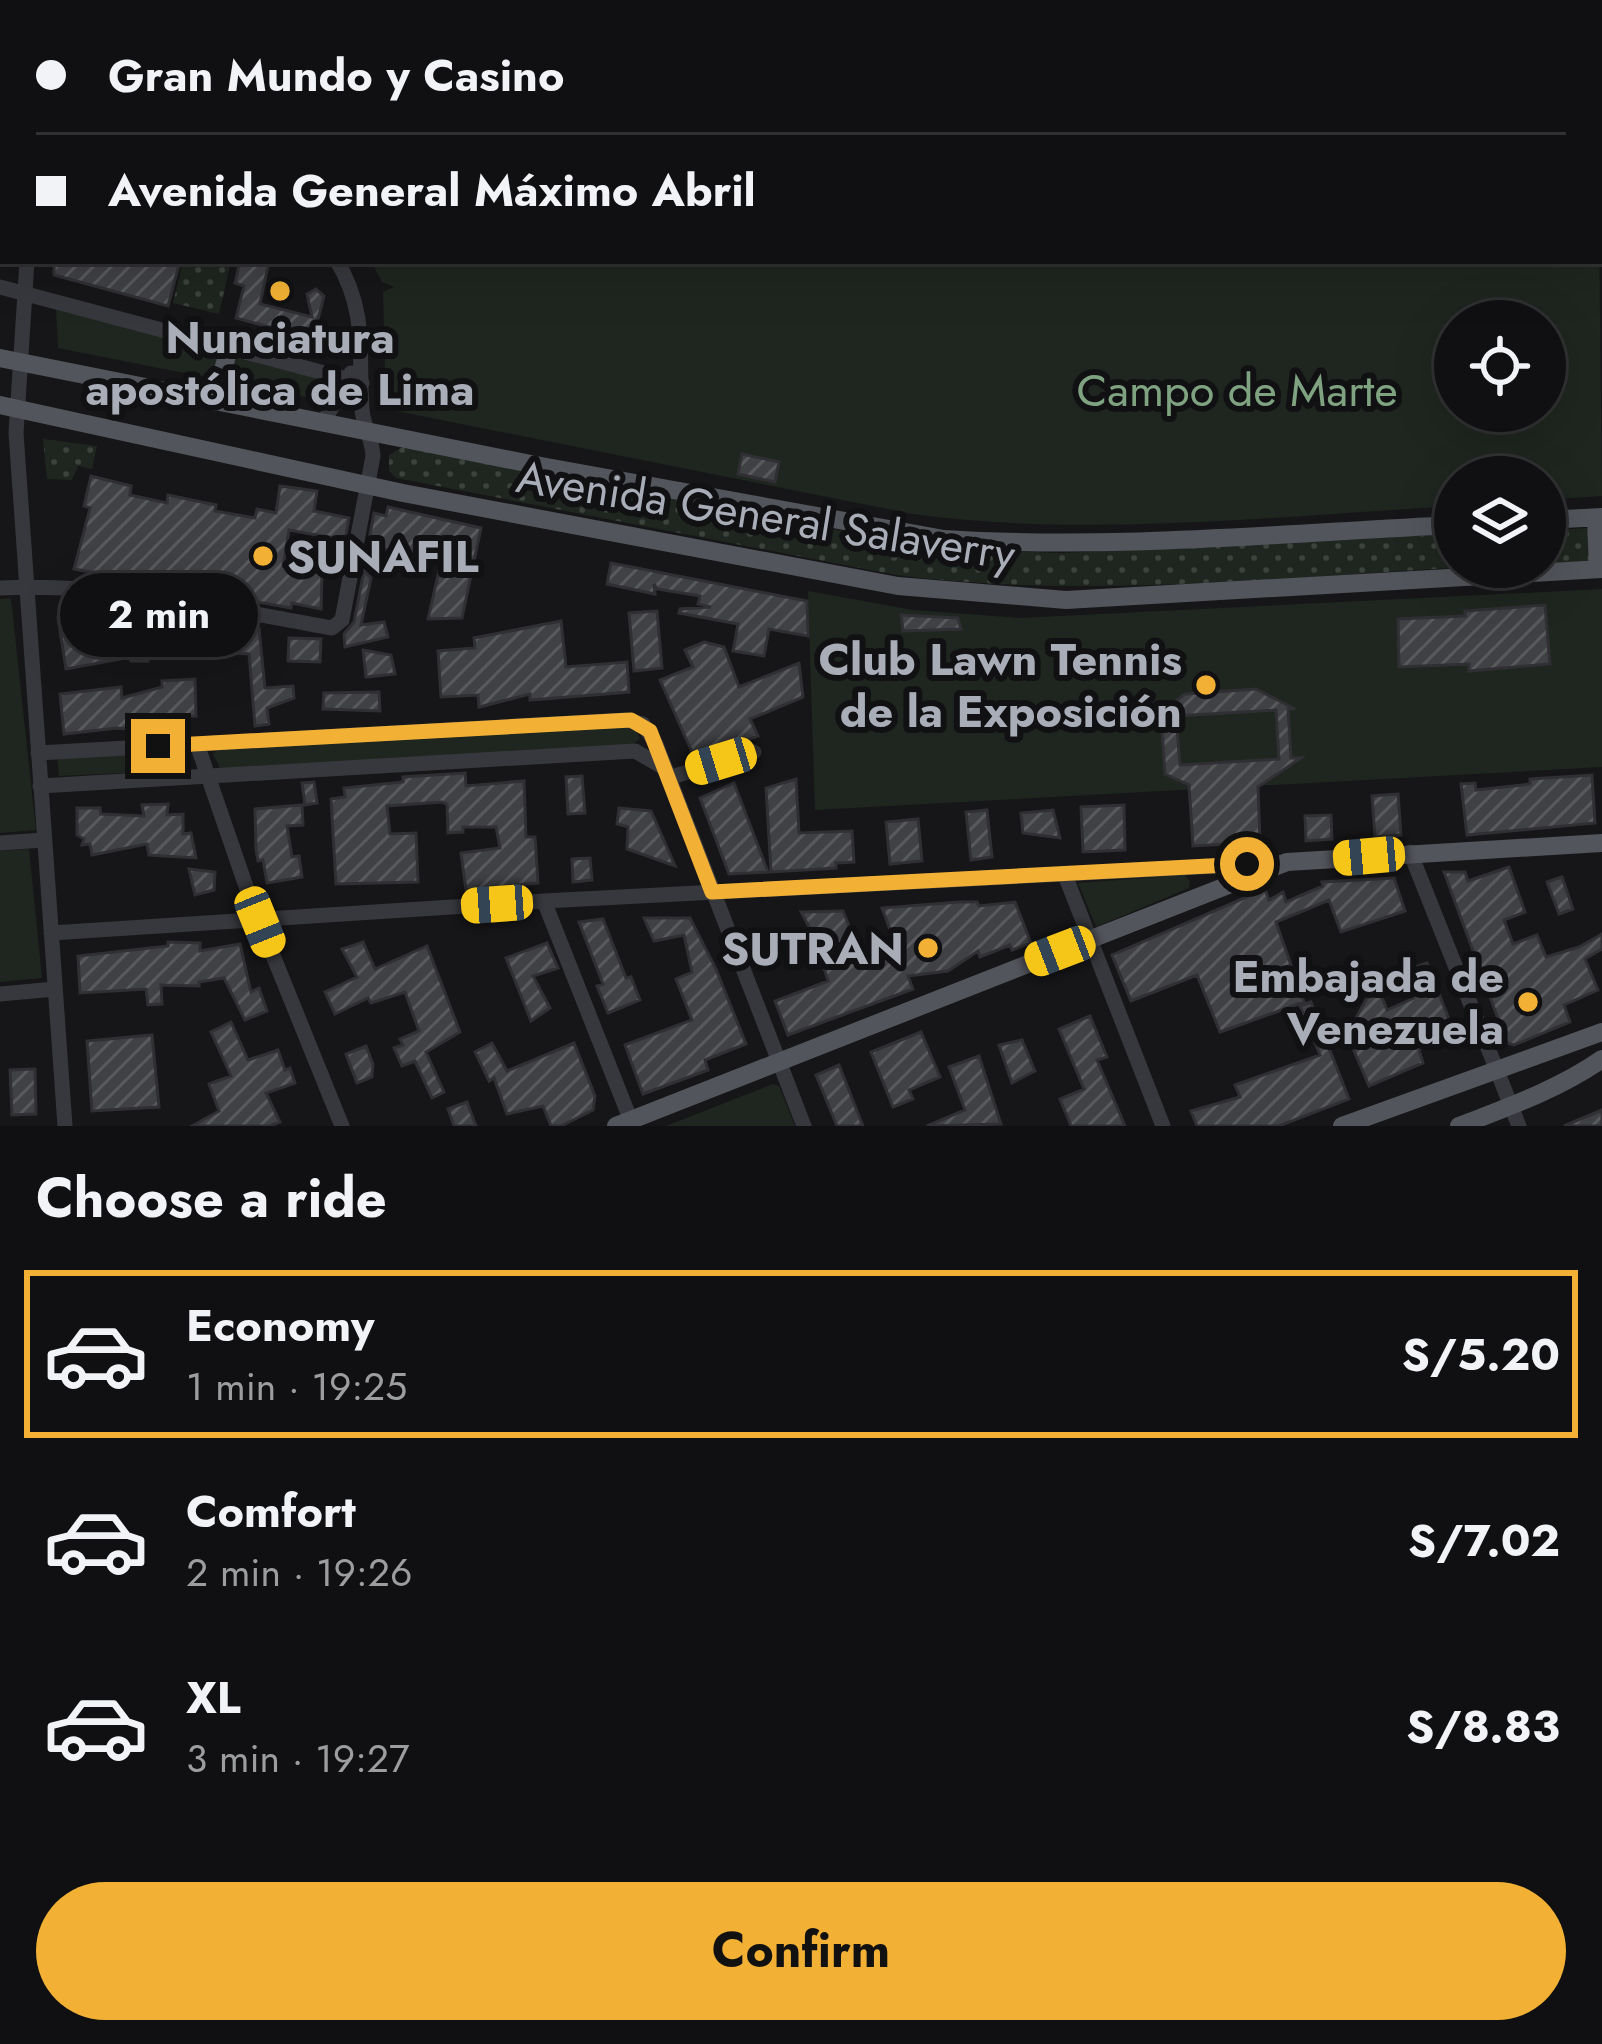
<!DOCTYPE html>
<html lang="en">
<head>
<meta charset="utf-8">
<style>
  :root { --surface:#101012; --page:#1e1e20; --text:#f1f3f6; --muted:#9c9d9f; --line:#303032; --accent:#f2b134 }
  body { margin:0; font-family:Jost,sans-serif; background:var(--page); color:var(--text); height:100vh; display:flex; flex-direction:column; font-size:45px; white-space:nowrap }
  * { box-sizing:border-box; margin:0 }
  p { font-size:39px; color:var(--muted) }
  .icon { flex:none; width:66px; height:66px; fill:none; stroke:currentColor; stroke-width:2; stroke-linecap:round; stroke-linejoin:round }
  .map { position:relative; height:1126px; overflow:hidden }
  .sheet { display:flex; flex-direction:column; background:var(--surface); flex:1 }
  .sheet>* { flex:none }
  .banner { position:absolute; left:0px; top:0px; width:1602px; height:264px; box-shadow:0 12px 48px #0002,0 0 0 3px var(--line); display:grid; align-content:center; height:264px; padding:0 36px; background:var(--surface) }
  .tools { position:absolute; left:1434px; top:300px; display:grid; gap:24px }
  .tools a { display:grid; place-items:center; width:132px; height:132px; border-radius:50%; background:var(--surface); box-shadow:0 12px 48px #0002,0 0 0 3px var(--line); font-size:60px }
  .end { position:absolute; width:54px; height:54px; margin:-27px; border:15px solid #f2b134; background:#111; box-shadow:0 0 0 6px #111 }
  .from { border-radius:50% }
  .bubble { position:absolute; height:84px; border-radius:42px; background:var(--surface); box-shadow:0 12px 48px #0002,0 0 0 3px var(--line); font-size:39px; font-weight:700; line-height:84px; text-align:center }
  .car { position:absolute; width:36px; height:72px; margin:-36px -18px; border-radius:15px; box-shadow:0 0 9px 3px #0007; background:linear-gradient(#f5c518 24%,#345 0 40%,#f5c518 0 76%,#345 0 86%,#f5c518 0) }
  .banner b { display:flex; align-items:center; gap:42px; height:114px; font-size:45px }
  .banner b+b { border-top:3px solid var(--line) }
  .banner i { width:30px; height:30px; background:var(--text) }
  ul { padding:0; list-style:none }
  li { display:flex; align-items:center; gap:36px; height:168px; margin:0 24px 18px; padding:0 12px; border:6px solid transparent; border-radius:0px }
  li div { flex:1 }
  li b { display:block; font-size:45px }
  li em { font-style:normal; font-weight:700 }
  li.selected { border-color:var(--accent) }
  li>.icon { width:108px; height:108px; stroke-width:1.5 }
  h2 { padding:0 36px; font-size:54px; line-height:144px }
  .primary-button { display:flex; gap:24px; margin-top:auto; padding:24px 36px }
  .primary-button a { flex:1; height:138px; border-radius:72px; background:var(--accent); color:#111; font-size:48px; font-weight:700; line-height:138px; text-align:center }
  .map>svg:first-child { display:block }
</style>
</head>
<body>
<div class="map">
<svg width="1602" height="1126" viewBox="0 0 1602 1126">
  <defs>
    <pattern id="grass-dots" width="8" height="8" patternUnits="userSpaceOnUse" patternTransform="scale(3)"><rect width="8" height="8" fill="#1e261f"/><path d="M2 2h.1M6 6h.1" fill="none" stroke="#3c433d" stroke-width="1.8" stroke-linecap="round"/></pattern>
    <pattern id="building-hatch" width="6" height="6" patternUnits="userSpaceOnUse" patternTransform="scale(3)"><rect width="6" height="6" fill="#404145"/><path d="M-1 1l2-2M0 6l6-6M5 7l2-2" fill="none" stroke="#595a5e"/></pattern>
  </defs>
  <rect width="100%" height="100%" fill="#161618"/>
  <!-- grass -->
  <path fill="url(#grass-dots)" d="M183,261H231L219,314L173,303Z
    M43,439L97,446L92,469L78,466L72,480L47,479Z
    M406,445L807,525L963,550L1061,553L1455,534V567H1467C1277,578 1085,599 896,575L396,478L389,471V455Z
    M1602,527V562L1545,563V531Z"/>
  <!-- park -->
  <path fill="#1e261f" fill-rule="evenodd" d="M320,0H1336L1339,3H320Z
    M1599,220L1602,496L1545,500V477H1455V506C1281,516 1085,538 913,514L386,409L383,292L394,287L382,282L371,261H1599ZM1455,321H1545V411H1455Z
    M56,309L336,378L321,400L58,348Z
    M1602,589V767L815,810L808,591L913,610L1020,618Z
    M11,598L36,830L0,833V599Z
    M635,726L640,739L632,745L221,770L213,754L217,750Z
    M184,750L188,758L186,770L59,776L57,757Z
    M29,849L42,978L0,982V851Z
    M1184,875L1190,881L1189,888L1096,927L1078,883Z
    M773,1084L779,1086L795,1126H666Z"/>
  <!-- building -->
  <path fill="url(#building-hatch)" stroke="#303034" stroke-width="3" fill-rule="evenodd" d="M54,261H180L168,306L54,275Z
    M240,261H269L260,304L312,317L307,294L316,289L324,296L313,339L236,318L244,286L235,283Z
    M742,454L779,462L775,482L738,474Z
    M91,476L131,486L130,495L167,503L168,495L216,505L215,511L255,518L257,509L276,513L280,486L317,491L314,511L349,518L345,540L289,530L283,566L322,573L321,609L292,603L291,608L74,569L90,508L84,506Z
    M388,507L481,528L462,618L428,619L441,562L368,545L374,513L386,516Z
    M611,563L807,601L808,636L769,629L764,656L733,651L738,624L679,613L680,609L711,607L698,604L700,596L657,589L654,584L655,594L607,584Z
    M364,571L371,578L361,625L384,622L388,637L345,647L344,634L354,622Z
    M1545,605L1550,664L1469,671V664L1399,667L1398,619L1465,616V611Z
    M96,611L102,647L131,642L130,625H147L148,661H131V657L66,669L58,618Z
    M657,611L662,668L634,671L629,613Z
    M901,615L958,618L961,629L903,631Z
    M561,621L566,667L627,662L629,692L530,700V694L479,707L478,695L441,697L438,651L475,648L474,638Z
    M230,628H259L265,688L293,686L294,698L267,708L269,724L255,726L249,654L235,653Z
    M289,638L321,639L320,662L288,661Z
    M704,642L724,647L739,687L799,663L803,697L750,719L758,736L731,747L728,742L692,752L660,680L693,667L685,650Z
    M363,650L391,655L395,674L366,677Z
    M195,679L196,716L171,717V733L117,728L64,734L60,694L121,687L122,698L162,687V681Z
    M1256,689L1295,709H1288L1291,758H1301L1258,787L1260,842L1193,846L1189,785L1165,774L1161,717L1154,718L1185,694ZM1276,710L1279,759L1180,765L1176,716Z
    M379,692L380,711L323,709L324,693Z
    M465,773L466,786L524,781L526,837H535L538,883L466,890L461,853L500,848L496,827H463V832L448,833L447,804L442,802L387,806L390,834L416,833L418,882L336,884L331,799L345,797L344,788L403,782V777Z
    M1592,775L1595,823L1467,835L1461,784L1475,783L1476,790L1530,784V779Z
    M582,776L585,813L568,814L566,777Z
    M796,779L799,833L852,831L854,862L836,863V868L771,872L766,788Z
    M314,782L317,803L305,805L302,783Z
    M734,783L768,872L729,874L700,798Z
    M1398,794L1401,835L1375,837L1372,796Z
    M168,804L167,815L183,814V834L191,833L196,858L149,855L147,844L92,855L90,844L82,845L84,839L77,835V808H100L101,814L144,816L142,805Z
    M302,805L303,825L287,826L292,857L299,856L302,877L267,883L263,860L258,861L256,849L255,809Z
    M1124,805L1125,850L1083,852L1081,807Z
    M619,808L651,811L675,866L627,849L628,827L617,824Z
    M987,810L992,857L971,860L966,812Z
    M1053,810L1060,838L1023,833L1021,813Z
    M1331,815L1332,839L1306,841L1305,816Z
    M918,819L922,861L890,864L886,822Z
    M590,858L592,880L573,882L572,859Z
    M1509,867L1525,912L1504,920L1513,944L1537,935L1546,957L1579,947L1602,934V949L1585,959L1598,990L1564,1005L1570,1022L1514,1045L1507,1043L1444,872H1465L1468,881Z
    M189,869L215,872L214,890L195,895Z
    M1562,877L1573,909L1559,914L1547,882Z
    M1394,878L1405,911L1341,932L1329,900L1276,922L1304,1002L1220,1032L1197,975L1131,1001L1112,955L1265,889L1269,900L1283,892L1286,902L1323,886L1322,882Z
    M959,902H977L979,906L1015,902L1031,943L1012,950L1010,945L980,957L978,951L948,971L908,976L913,989L788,1035L775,1001L828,981L824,968L830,966L801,912L843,911L863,960L896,946L882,908Z
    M644,918H690L716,969L746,1044L705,1060L708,1070L643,1094L625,1045L692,1020L676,979L692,972L684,935L654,941Z
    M603,919L626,978L631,977L640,1000L608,1013L597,986L603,984L579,922Z
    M168,942L200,943V951L240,944L251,992L259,988L267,1011L245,1020L224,978L199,982V986L161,985L162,1004L148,1005L146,989L80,993L78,956L168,946Z
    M363,942L375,969L427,946L460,1032L426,1052L444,1092L432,1098L415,1061L402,1066L394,1048L403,1045L400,1039L419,1031L405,992L371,1003L368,998L335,1014L325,992L357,977L342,949Z
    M547,943L558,968L533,976L550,1008L531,1021L506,958Z
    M1427,963L1452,1027L1419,1050L1423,1063L1369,1086L1347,1034L1367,998L1380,992L1387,1010L1414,998L1404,971Z
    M1311,1002L1349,1099L1279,1126H1197L1191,1111L1240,1097L1235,1085L1320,1055L1300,1006Z
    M1090,1016L1107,1057L1097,1060L1125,1126H1071L1060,1099L1084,1089L1059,1029Z
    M231,1022L248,1060L278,1050L285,1070L290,1068L295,1083L266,1093L280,1122L270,1126H192L219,1111L209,1084L231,1076L211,1032Z
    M921,1032L940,1077L909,1090L913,1099L893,1107L871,1052Z
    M152,1035L159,1107L92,1111L87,1041Z
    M1022,1040L1035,1071L1012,1083L999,1045Z
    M492,1043L507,1071L574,1043L595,1096L593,1110L561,1126H551L543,1106L507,1114L494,1078L489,1081L475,1052Z
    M366,1046L373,1064L372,1077L357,1083L346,1054Z
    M979,1056L1001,1124L927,1126L965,1110L949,1067Z
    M839,1065L863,1126H837L816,1075Z
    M35,1069L36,1114L12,1115L10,1070Z
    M467,1102L476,1126H454L448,1109Z
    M1602,1110V1126H1564Z"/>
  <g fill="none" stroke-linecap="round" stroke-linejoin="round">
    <!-- minor -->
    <path stroke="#37383d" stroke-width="15" d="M25,0V3
      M1410,0L1414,3
      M293,3V0
      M1599,162L1602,164
      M27,261L16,433L65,1126
      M0,287L362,383
      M323,423L351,373
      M0,588C111,582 223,609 332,628L342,620L373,456C372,438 364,428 362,410C358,353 368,313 337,261
      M197,744L251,901L342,1126
      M38,753L625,720L643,724L656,744L804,1126
      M668,778L754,752
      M40,786L635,751L661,766
      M0,843L44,840
      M1410,852L1519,1126
      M1065,875L1163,1126
      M544,901L633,1126
      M51,933L544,901L1278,863
      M0,994L55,989"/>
    <!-- major -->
    <path stroke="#53555c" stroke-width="18" d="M0,358L541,466L944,539C1113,550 1286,533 1455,525
      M214,402L230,345
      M0,405L403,493L898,586L1066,600L1602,569
      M1596,518L1598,569
      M1545,520L1602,517
      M616,1126L1287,862L1602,843
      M1342,1126L1602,1032
      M1459,1126C1508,1107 1559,1089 1602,1059"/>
  </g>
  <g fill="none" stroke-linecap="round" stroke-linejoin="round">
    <!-- route -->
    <path stroke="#f2b134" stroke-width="15" d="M158,746L631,720L650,731L712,892L1247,864"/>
  </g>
  <!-- markers -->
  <g fill="#f2b134" stroke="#111113" stroke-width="4.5">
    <circle cx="280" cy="291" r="12"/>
    <circle cx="263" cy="556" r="12"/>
    <circle cx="1206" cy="685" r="12"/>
    <circle cx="928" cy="948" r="12"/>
    <circle cx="1528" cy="1002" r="12"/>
  </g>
  <g text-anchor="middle" stroke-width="12" stroke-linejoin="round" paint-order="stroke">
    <!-- poi labels -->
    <g font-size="45" font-weight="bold" fill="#a8adb8" stroke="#111113" text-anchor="end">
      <text x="280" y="353" text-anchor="middle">Nunciatura<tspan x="280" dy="52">apostólica de Lima</tspan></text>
      <text x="287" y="572" text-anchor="start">SUNAFIL</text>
      <text x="1182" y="675">Club Lawn Tennis<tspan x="1182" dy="52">de la Exposición</tspan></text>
      <text x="904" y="964">SUTRAN</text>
      <text x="1504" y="992">Embajada de<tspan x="1504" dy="52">Venezuela</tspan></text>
    </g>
    <!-- park labels -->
    <g font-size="45" fill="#7fa381" stroke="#111113">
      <text x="1237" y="406">Campo de Marte</text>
    </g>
    <!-- street labels -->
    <g font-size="45" fill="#a8adb8" stroke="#111113">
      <text transform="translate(766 515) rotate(9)" y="16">Avenida General Salaverry</text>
    </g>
  </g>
</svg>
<div class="tools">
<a><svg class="icon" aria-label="locate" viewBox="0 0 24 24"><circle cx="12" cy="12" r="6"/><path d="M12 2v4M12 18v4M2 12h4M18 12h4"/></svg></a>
<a><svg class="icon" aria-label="layers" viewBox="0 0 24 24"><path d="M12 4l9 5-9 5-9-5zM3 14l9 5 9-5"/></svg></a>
</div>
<i class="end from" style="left:1247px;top:864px"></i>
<i class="end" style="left:158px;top:746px"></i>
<div class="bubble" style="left:60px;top:573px;width:198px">2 min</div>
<i class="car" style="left:721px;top:761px;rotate:253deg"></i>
<i class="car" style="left:1369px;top:856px;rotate:265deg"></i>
<i class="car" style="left:497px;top:904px;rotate:266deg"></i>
<i class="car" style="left:260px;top:922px;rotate:158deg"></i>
<i class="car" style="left:1060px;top:951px;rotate:249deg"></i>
<div class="banner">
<b><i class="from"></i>Gran Mundo y Casino</b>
<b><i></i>Avenida General Máximo Abril</b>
</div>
</div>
<section class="sheet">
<h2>Choose a ride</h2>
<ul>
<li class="selected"><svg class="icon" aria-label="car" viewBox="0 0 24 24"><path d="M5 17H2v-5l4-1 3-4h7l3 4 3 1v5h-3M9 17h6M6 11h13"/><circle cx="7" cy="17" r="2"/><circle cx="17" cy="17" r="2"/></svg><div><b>Economy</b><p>1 min · 19:25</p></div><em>S/5.20</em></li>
<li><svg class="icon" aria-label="car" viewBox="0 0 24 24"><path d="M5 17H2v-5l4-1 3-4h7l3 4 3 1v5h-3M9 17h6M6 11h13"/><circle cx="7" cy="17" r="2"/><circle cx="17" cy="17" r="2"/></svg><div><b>Comfort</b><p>2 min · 19:26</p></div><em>S/7.02</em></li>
<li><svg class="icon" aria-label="car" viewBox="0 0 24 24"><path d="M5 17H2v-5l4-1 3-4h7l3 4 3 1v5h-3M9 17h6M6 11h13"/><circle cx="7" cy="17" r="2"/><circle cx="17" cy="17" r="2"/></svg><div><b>XL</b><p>3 min · 19:27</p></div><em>S/8.83</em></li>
</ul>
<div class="primary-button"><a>Confirm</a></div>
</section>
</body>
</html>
